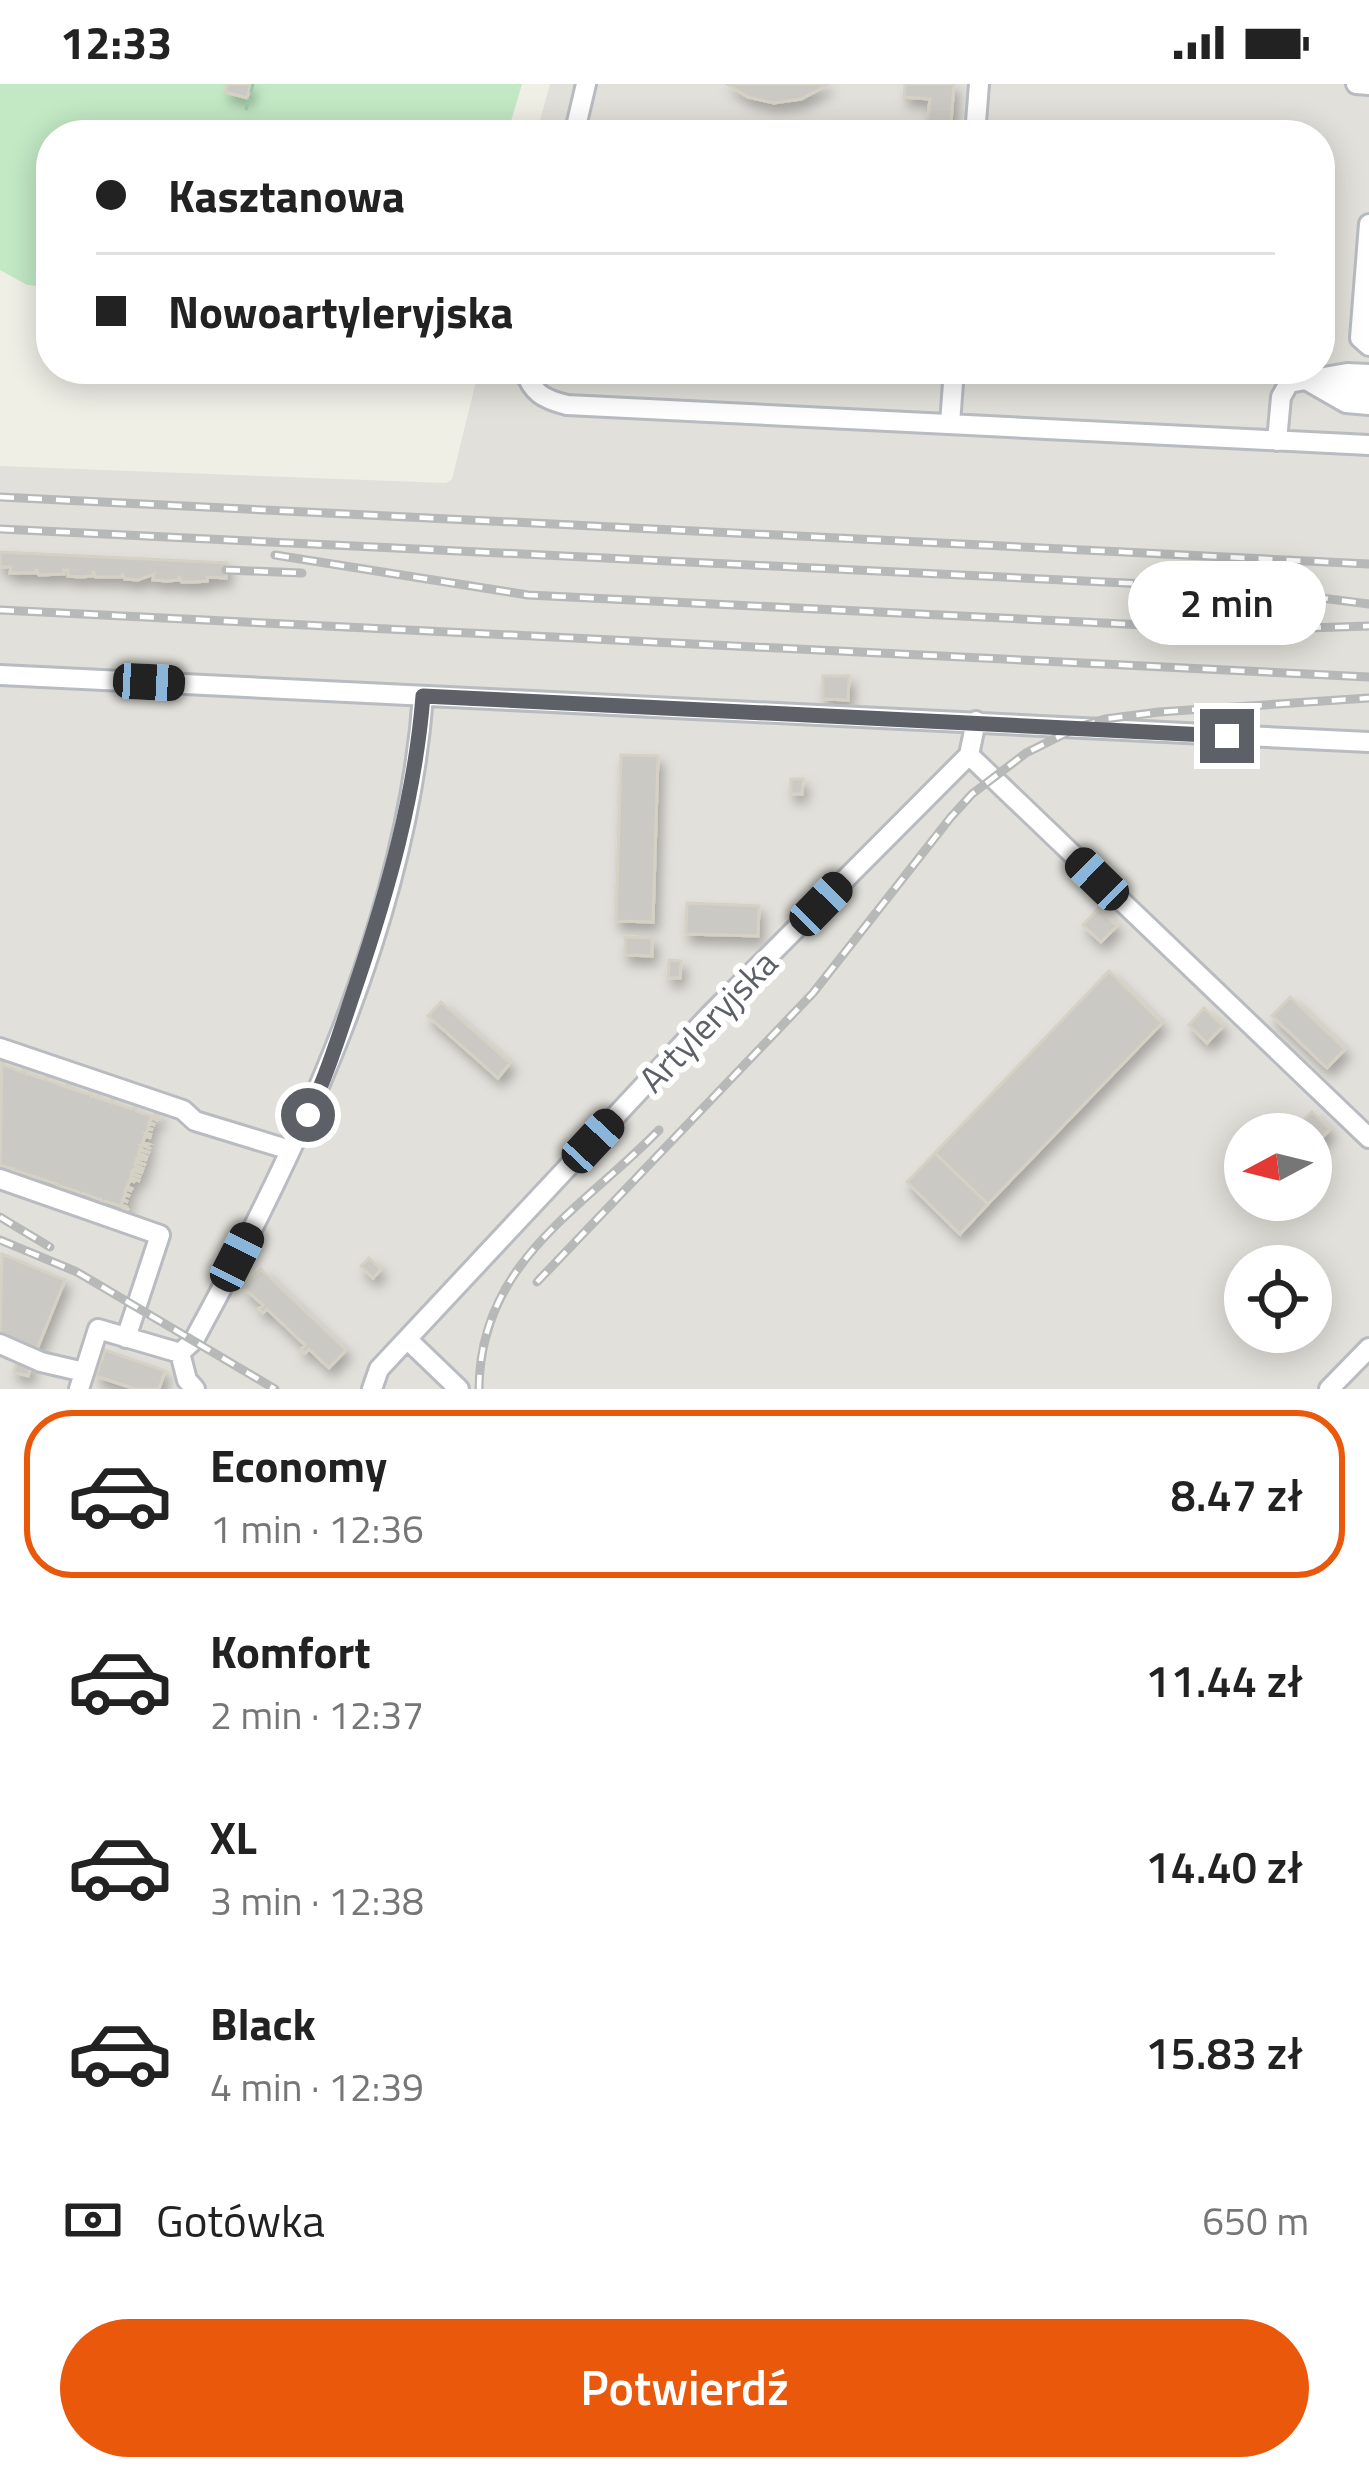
<!DOCTYPE html>
<html lang="pl">
<head>
<meta charset="utf-8">
<style>
  :root { --surface:#fff; --page:#f2f2f2; --text:#222; --muted:#767676; --line:#e0e0e0; --accent:#ea580c }
  body { margin:0; font-family:"Titillium Web",sans-serif; background:var(--page); color:var(--text); height:100vh; display:flex; flex-direction:column; font-size:45px; white-space:nowrap }
  * { box-sizing:border-box; margin:0 }
  p { font-size:39px; color:var(--muted) }
  .icon { flex:none; width:66px; height:66px; fill:none; stroke:currentColor; stroke-width:2; stroke-linecap:round; stroke-linejoin:round }
  .map { position:relative; height:1305px; overflow:hidden }
  .drawer { display:flex; flex-direction:column; background:var(--surface); flex:1 }
  .drawer>* { flex:none }
  .banner { position:absolute; left:36px; top:36px; width:1299px; height:264px; border-radius:48px; box-shadow:0 6px 30px #0003; display:grid; align-content:center; height:264px; padding:0 60px; background:var(--surface) }
  .needle { width:78px; rotate:263deg }
  .buttons { position:absolute; left:1224px; top:1029px; display:grid; gap:24px }
  .buttons a { display:grid; place-items:center; width:108px; height:108px; border-radius:50%; background:var(--surface); box-shadow:0 6px 30px #0003; font-size:60px }
  .end { position:absolute; width:54px; height:54px; margin:-27px; border:15px solid #5d6167; background:#fff; box-shadow:0 0 0 6px #fff }
  .from { border-radius:50% }
  .bubble { position:absolute; height:84px; border-radius:42px; background:var(--surface); box-shadow:0 6px 30px #0003; font-size:39px; font-weight:600; line-height:84px; text-align:center }
  .car { position:absolute; width:36px; height:72px; margin:-36px -18px; border-radius:15px; box-shadow:0 0 9px 3px #0007; background:linear-gradient(#222 24%,#8ab4d8 0 40%,#222 0 76%,#8ab4d8 0 86%,#222 0) }
  .banner b { display:flex; align-items:center; gap:42px; height:114px; font-size:45px }
  .banner b+b { border-top:3px solid var(--line) }
  .banner i { width:30px; height:30px; background:var(--text) }
  ul { padding:21px 0 0; list-style:none }
  li { display:flex; align-items:center; gap:36px; height:168px; margin:0 24px 18px; padding:0 36px; border:6px solid transparent; border-radius:48px }
  li div { flex:1 }
  li b { display:block; font-size:45px }
  li em { font-style:normal; font-weight:600 }
  li.active { border-color:var(--accent) }
  li>.icon { width:108px; height:108px; stroke-width:1.5 }
  .pay { display:flex; align-items:center; gap:30px; height:132px; padding:0 60px; font-size:45px }
  .pay p { margin-inline-start:auto }
  .action { display:flex; gap:24px; margin-top:auto; padding:24px 60px }
  .action a { flex:1; height:138px; border-radius:72px; background:var(--accent); color:#fff; font-size:48px; font-weight:600; line-height:138px; text-align:center }
  .status { display:flex; justify-content:space-between; align-items:center; height:84px; padding:0 60px; background:var(--surface); direction:ltr }
  .status svg { height:33px; fill:currentColor }
  .map>svg:first-child { display:block }
</style>
</head>
<body>
<div class="status"><b>12:33</b><svg viewBox="0 0 49 12"><path d="M0 12V9h3v3zM5 12V6h3v6zM10 12V3h3v9zM15 12V0h3v12zM26 1h20v11H26zM47 4h2v5h-2z"/></svg></div>
<div class="map">
<svg width="1369" height="1305" viewBox="0 0 1369 1305">
  <defs>
    <filter id="shadow"><feDropShadow dx="4.5" dy="8" stdDeviation="6" flood-color="#0004"/></filter>
  </defs>
  <rect width="100%" height="100%" fill="#f0efe6"/>
  <!-- industrial -->
  <path fill="#e1e0da" fill-rule="evenodd" d="M550,0H1369V1305H0V382L446,399L452,395L479,285H1320V51H536ZM1245,1050H1311V1116H1245ZM1245,1182H1311V1248H1245Z"/>
  <!-- green -->
  <path fill="#c2e8c4" d="M0,0H522L507,51H51V203L27,201L0,186Z"/>
  <!-- building -->
  <path fill="#cbc9c3" stroke="#d5d1c4" stroke-width="3" filter="url(#shadow)" d="M228,0H251L247,14L225,8Z
    M727,0H829L801,15L774,19L748,13Z
    M905,0H954L950,51H926L930,15L904,13Z
    M0,468L227,479L226,494L207,493V497L195,498H182L179,492V496L166,497L153,496L154,490L138,496L125,495L122,489V493H96L93,487V492L81,493L68,492V486H64V490L39,491L36,485V489H10L11,483H0Z
    M823,592H849L848,616L823,615Z
    M621,671L658,672L653,838L616,837Z
    M791,695H803L802,710H791Z
    M687,819L759,822L758,852L686,850Z
    M1099,824L1117,842L1101,858L1083,841Z
    M625,853L652,854V872L625,871Z
    M669,876L681,877L680,894H668Z
    M1109,887L1162,939L988,1120L935,1069Z
    M1290,913L1345,965L1327,984L1272,932Z
    M441,918L510,979L498,994L428,932Z
    M1204,924L1223,942L1207,959L1189,941Z
    M2,975L4,980L6,976L4,981L22,988L24,982L26,988L27,983L26,989L44,995L47,990L48,996L49,991L48,996L66,1003L68,997L69,1003L72,999L70,1004L88,1010L90,1005L91,1011L94,1006L92,1012L110,1018L112,1012L111,1018L115,1014L114,1019L132,1025L137,1021L136,1027L154,1033L155,1028L157,1034L159,1029V1035L151,1034L150,1039L155,1041L149,1039L148,1044L153,1046L148,1044L146,1049L152,1051L146,1050L151,1054L145,1052L143,1058L148,1060L142,1061L151,1065L142,1061L140,1065L150,1069L140,1066L139,1069L148,1073L138,1071L147,1076L137,1074L136,1077L146,1081L136,1078L135,1081L144,1085H133L143,1089L133,1086L132,1089L141,1093L132,1090L131,1093L140,1097L131,1094L135,1098L130,1096L127,1103L133,1105H127L132,1107L126,1105L125,1110L130,1112L125,1111L123,1115L128,1118L123,1116L121,1121L127,1123L121,1121L128,1125L125,1130L126,1125L121,1128L123,1123L105,1117L103,1122L101,1116L99,1121L101,1116L83,1109L78,1114L79,1108L61,1102L58,1107L57,1101L56,1106L57,1100L39,1094L37,1099L36,1094L33,1098L35,1093L17,1087L15,1092L14,1086L11,1091L13,1085L0,1081Z
    M1312,1028L1330,1045L1314,1062L1311,1050H1302L1296,1044Z
    M935,1069L988,1120L960,1150L907,1098Z
    M2,1170L65,1196L37,1265L0,1250Z
    M369,1174L381,1185L373,1194L361,1182Z
    M261,1185L346,1266L329,1284L309,1265L305,1269L301,1266L305,1261L267,1225L263,1229L259,1225L263,1221L243,1203Z
    M105,1266L165,1287L159,1305H135L96,1292Z
    M17,1276L32,1280L28,1292L14,1288Z"/>
  <g fill="none" stroke-linecap="round" stroke-linejoin="round">
    <!-- minor casing -->
    <g stroke="#b8bbc0" stroke-width="24">
      <path id="minor" d="M1356,0L1369,1
        M574,51L586,0
        M975,51L979,0
        M1369,140L1360,254L1369,262
        M524,285C532,309 543,315 567,321L1369,361
        M1306,296L1346,319L1369,321
        M1322,300L1369,306
        M950,340L954,285
        M1277,357L1281,313L1289,299L1347,289L1369,290
        M0,591L1369,658
        M969,671L1369,1054
        M0,964L183,1026L195,1037L290,1066
        M0,1095L160,1151L126,1254
        M407,1255L459,1305
        M0,1260L41,1278L84,1288
        M180,1269L187,1296L195,1305
        M79,1305L98,1245L180,1269L194,1256C300,1062 407,836 423,612
        M372,1305L379,1285L710,931L969,671L976,637
        M1329,1305L1369,1264"/>
    </g>
    <!-- path -->
    <path stroke="#99c7a9" stroke-width="3" stroke-dasharray="12 6" stroke-linecap="butt" d="M246,26L253,0"/>
    <!-- minor -->
    <use href="#minor" stroke="#fff" stroke-width="18"/>
    <!-- rail casing -->
    <g stroke="#b7b8b8" stroke-width="9">
      <path id="rail" d="M0,413L1369,480
        M0,445L1251,505L1369,520
        M275,471L528,511L1248,546L1369,542
        M226,486L302,489
        M0,526L1369,593
        M0,1133L50,1163
        M0,1156L77,1188L275,1305
        M537,1198L813,909L951,733L972,710L1026,669L1076,644L1105,635L1159,628L1369,614
        M479,1305C480,1178 580,1127 659,1046"/>
    </g>
    <!-- rail -->
    <use href="#rail" stroke="#fff" stroke-width="4.5" stroke-dasharray="14" stroke-linecap="butt"/>
  </g>
  <g fill="none" stroke-linecap="round" stroke-linejoin="round">
    <!-- route -->
    <path stroke="#5d6167" stroke-width="15" d="M308,1031C328,989 341,945 356,901C388,806 415,712 423,612L1227,652"/>
  </g>
  <g text-anchor="middle" stroke-width="12" stroke-linejoin="round" paint-order="stroke">
    <!-- street labels -->
    <g font-size="36" fill="#5d6167" stroke="#fff">
      <text transform="translate(708 937) rotate(-46)" y="13">Artyleryjska</text>
    </g>
  </g>
</svg>
<div class="buttons">
<a><svg class="needle" viewBox="-14 -14 28 28"><path d="M0-13l5 13h-10z" fill="#e53935"/><path d="M0 13l5-13h-10z" fill="#767676"/></svg></a>
<a><svg class="icon" aria-label="locate" viewBox="0 0 24 24"><circle cx="12" cy="12" r="6"/><path d="M12 2v4M12 18v4M2 12h4M18 12h4"/></svg></a>
</div>
<i class="end from" style="left:308px;top:1031px"></i>
<i class="end" style="left:1227px;top:652px"></i>
<div class="bubble" style="left:1128px;top:477px;width:198px">2 min</div>
<i class="car" style="left:149px;top:598px;rotate:93deg"></i>
<i class="car" style="left:1097px;top:795px;rotate:314deg"></i>
<i class="car" style="left:821px;top:820px;rotate:44deg"></i>
<i class="car" style="left:593px;top:1057px;rotate:43deg"></i>
<i class="car" style="left:237px;top:1173px;rotate:27deg"></i>
<div class="banner">
<b><i class="from"></i>Kasztanowa</b>
<b><i></i>Nowoartyleryjska</b>
</div>
</div>
<section class="drawer">
<ul>
<li class="active"><svg class="icon" aria-label="car" viewBox="0 0 24 24"><path d="M5 17H2v-5l4-1 3-4h7l3 4 3 1v5h-3M9 17h6M6 11h13"/><circle cx="7" cy="17" r="2"/><circle cx="17" cy="17" r="2"/></svg><div><b>Economy</b><p>1 min · 12:36</p></div><em>8.47 zł</em></li>
<li><svg class="icon" aria-label="car" viewBox="0 0 24 24"><path d="M5 17H2v-5l4-1 3-4h7l3 4 3 1v5h-3M9 17h6M6 11h13"/><circle cx="7" cy="17" r="2"/><circle cx="17" cy="17" r="2"/></svg><div><b>Komfort</b><p>2 min · 12:37</p></div><em>11.44 zł</em></li>
<li><svg class="icon" aria-label="car" viewBox="0 0 24 24"><path d="M5 17H2v-5l4-1 3-4h7l3 4 3 1v5h-3M9 17h6M6 11h13"/><circle cx="7" cy="17" r="2"/><circle cx="17" cy="17" r="2"/></svg><div><b>XL</b><p>3 min · 12:38</p></div><em>14.40 zł</em></li>
<li><svg class="icon" aria-label="car" viewBox="0 0 24 24"><path d="M5 17H2v-5l4-1 3-4h7l3 4 3 1v5h-3M9 17h6M6 11h13"/><circle cx="7" cy="17" r="2"/><circle cx="17" cy="17" r="2"/></svg><div><b>Black</b><p>4 min · 12:39</p></div><em>15.83 zł</em></li>
</ul>
<div class="pay"><svg class="icon" aria-label="cash" viewBox="0 0 24 24"><path d="M3 7h18v10H3z"/><circle cx="12" cy="12" r="2"/></svg>Gotówka<p>650 m</p></div>
<div class="action"><a>Potwierdź</a></div>
</section>
</body>
</html>
